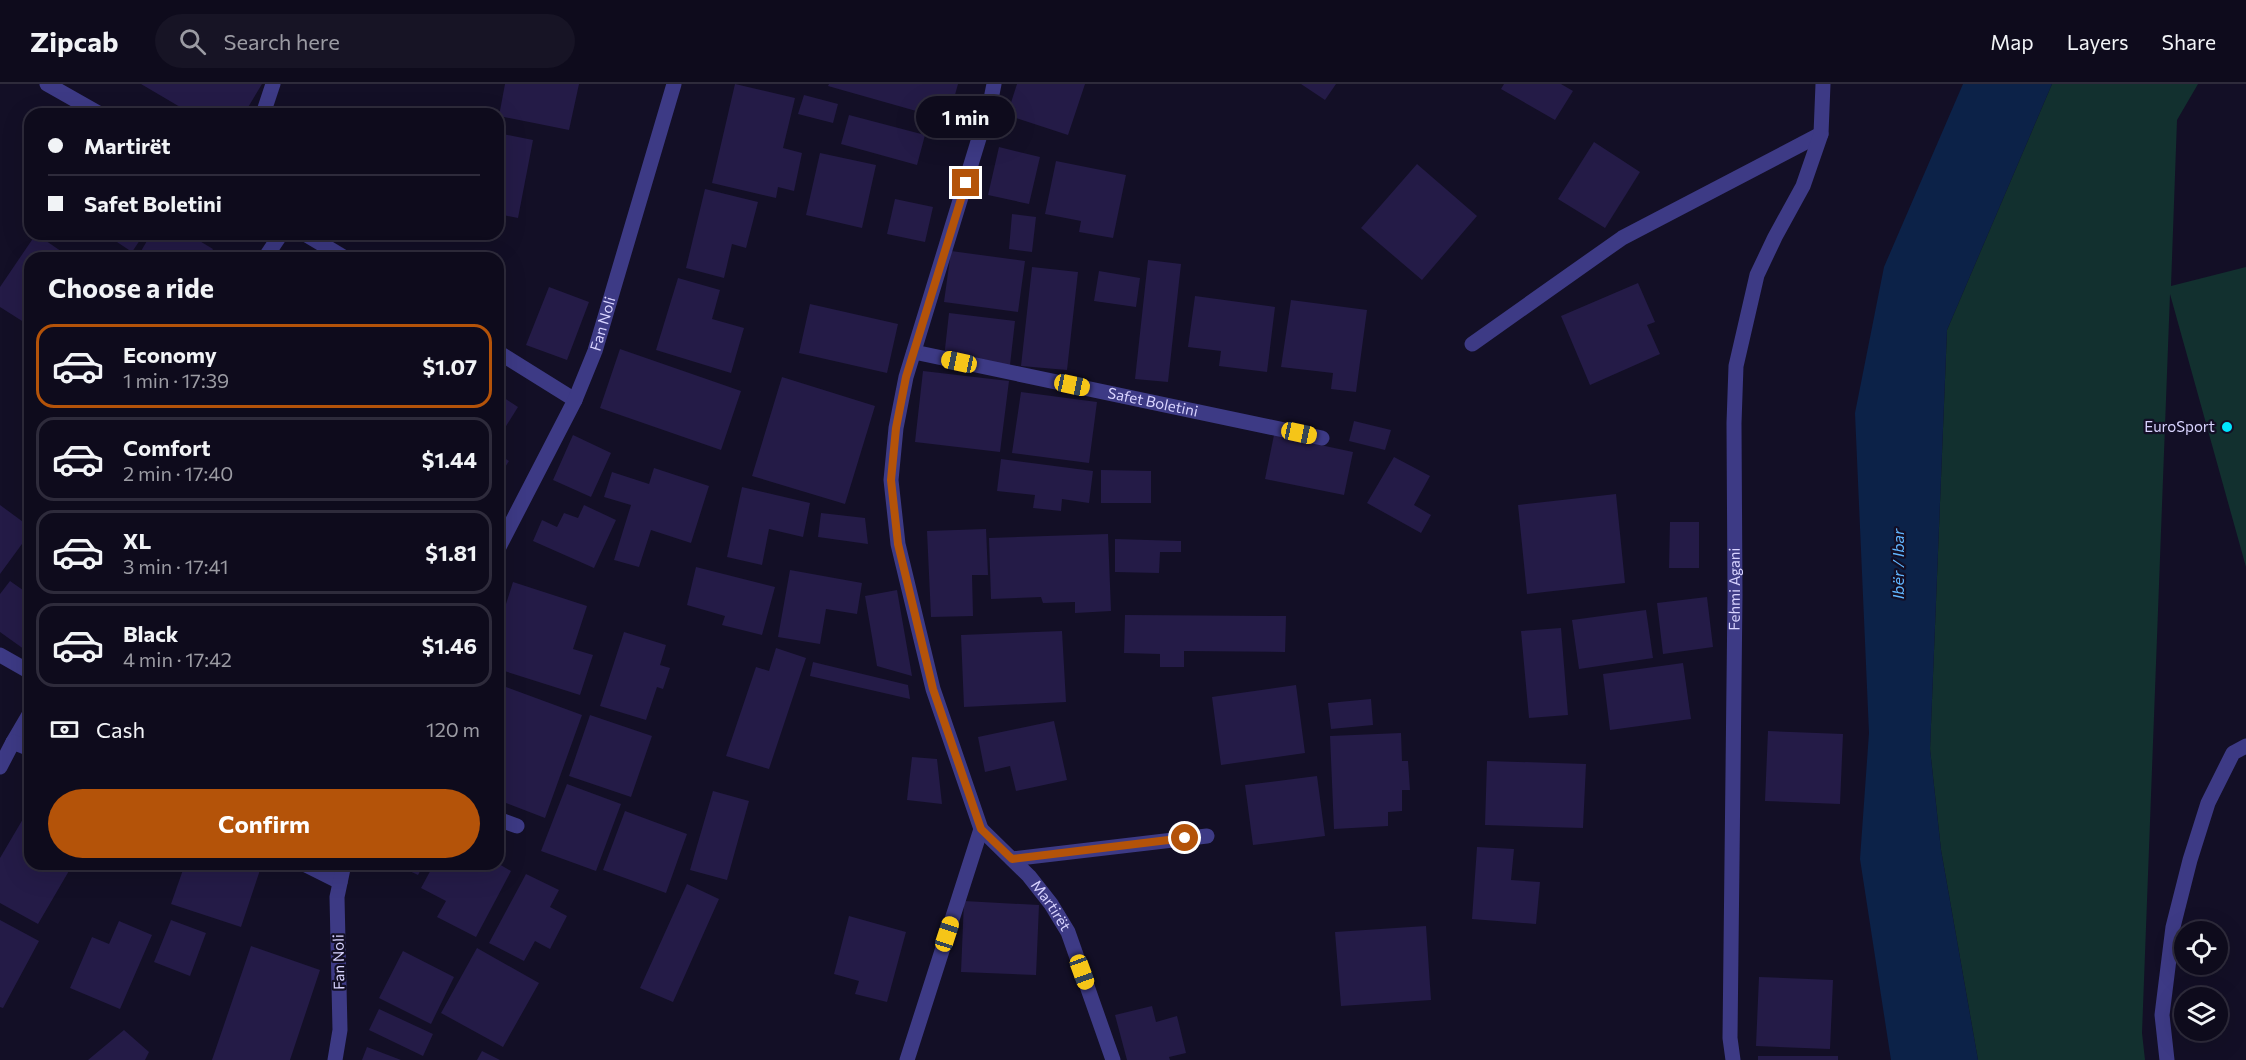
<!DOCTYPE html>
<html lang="en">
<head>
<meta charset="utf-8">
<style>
  :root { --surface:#0e0b1c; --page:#171425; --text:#f1f3f6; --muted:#9b9ba3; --line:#2e2b3b; --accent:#b45309 }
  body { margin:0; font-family:Commissioner,sans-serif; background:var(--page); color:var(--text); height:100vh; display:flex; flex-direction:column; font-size:22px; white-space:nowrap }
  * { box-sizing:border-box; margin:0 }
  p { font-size:20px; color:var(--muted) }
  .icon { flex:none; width:33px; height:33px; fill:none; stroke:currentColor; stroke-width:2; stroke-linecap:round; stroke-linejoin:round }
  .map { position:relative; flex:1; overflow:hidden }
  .side { position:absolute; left:24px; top:168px; width:480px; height:618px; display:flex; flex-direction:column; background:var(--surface); border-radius:18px; box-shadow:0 6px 24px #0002,0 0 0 2px var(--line) }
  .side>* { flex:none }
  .guide { position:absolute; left:24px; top:24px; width:480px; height:132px; border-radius:18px; box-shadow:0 6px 24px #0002,0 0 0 2px var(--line); display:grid; align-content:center; height:132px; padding:0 24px; background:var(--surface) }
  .tools { position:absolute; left:2174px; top:837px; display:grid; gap:12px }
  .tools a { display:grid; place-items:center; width:54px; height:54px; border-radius:50%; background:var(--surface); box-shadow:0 6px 24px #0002,0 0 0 2px var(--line); font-size:30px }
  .end { position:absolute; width:27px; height:27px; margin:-14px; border:8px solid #b45309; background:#fff; box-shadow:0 0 0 3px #fff }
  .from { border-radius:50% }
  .bubble { position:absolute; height:42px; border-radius:21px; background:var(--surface); box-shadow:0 6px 24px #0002,0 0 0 2px var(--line); font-size:20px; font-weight:700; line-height:42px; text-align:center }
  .car { position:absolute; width:18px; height:36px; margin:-18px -9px; border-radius:8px; box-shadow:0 0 4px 2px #0007; background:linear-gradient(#f5c518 24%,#345 0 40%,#f5c518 0 76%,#345 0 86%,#f5c518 0) }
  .guide b { display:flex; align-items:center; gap:21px; height:57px; font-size:22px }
  .guide b+b { border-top:2px solid var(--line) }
  .guide i { width:15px; height:15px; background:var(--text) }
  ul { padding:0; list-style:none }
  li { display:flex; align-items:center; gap:18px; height:84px; margin:0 12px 9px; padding:0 12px; border:3px solid var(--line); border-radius:18px }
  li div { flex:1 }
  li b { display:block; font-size:22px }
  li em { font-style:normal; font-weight:700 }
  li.selected { border-color:var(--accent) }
  li>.icon { width:54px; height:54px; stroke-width:1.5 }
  h2 { padding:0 24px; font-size:27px; line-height:72px }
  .pay { display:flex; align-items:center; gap:15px; height:66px; padding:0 24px; font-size:22px }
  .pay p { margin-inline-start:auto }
  .cta { display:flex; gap:12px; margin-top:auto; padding:12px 24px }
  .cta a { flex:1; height:69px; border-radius:36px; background:var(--accent); color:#fff; font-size:24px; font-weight:700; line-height:69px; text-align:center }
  header { display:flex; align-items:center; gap:36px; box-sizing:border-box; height:84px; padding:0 30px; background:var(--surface); border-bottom:2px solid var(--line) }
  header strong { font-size:28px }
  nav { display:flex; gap:33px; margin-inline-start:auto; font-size:21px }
  .search { width:420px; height:54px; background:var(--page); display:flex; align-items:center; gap:15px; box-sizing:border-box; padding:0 21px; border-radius:33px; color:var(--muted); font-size:22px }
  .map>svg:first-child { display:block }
</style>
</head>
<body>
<header>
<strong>Zipcab</strong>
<div class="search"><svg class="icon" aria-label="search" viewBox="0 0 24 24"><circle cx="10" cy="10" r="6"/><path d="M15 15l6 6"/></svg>Search here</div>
<nav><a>Map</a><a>Layers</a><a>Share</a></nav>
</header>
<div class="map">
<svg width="2246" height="976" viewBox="0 0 2246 976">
  <rect width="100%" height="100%" fill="#130f26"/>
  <!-- green -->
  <path fill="#12302f" d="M2052,0H2198L2177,36L2171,202L2246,183V483L2170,210L2142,949L2145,976H1978L1941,766L1930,665L1947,246Z"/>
  <!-- water -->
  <path fill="#0c2248" d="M1963,0H2052L1947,246L1930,665L1941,766L1978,976H1891L1860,775L1869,649L1855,329L1884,183Z"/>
  <!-- building -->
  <path fill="#241b47" d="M141,0H262L244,30H192Z
    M505,0H579L569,46L499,32Z
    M735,0L795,14L783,64L802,69L794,107L778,103L776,114L712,99Z
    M829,0H958L948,36L828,2Z
    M1017,0H1085L1068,51L1007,31Z
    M1301,0H1336L1325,16Z
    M1504,0H1561L1573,7L1555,36L1501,5Z
    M804,11L838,20L833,39L798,30Z
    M849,31L925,51L917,81L841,60Z
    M498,49L533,56L518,134L498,130Z
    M1594,58L1640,88L1605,144L1558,115Z
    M999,63L1040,73L1029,120L988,111Z
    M820,69L876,81L862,144L806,131Z
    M1056,77L1126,91L1113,154L1079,148L1081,137L1045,130Z
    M1417,80L1477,132L1422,196L1361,144Z
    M705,105L758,118L746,164L732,160L724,194L686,184Z
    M895,115L933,123L925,158L887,150Z
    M1012,130L1036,133L1032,168L1009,165Z
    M36,150L71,174H30V242L0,223V203Z
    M105,150H144L132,168Z
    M151,150H188L213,165L207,174H137Z
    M951,167L1025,177L1018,228L944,218Z
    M1148,176L1181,180L1168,298L1135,295Z
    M1032,183L1078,188L1067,286L1021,282Z
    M1099,187L1140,194L1136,223L1094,217Z
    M678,194L720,206L712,235L744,244L731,289L656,266Z
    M1638,199L1655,238L1647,241L1660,270L1590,301L1561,232Z
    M549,203L589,218L567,276L526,261Z
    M1195,212L1275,223L1267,288L1219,282L1221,267L1188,263Z
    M1291,216L1367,226L1356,308L1331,305L1333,289L1281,283Z
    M810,220L898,240L887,289L799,269Z
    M949,229L1015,237L1010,281L944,274Z
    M620,265L741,307L721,366L600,324Z
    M923,287L1009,297L1000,368L915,358Z
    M782,293L875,322L845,420L752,392Z
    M1021,308L1097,318L1089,379L1012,369Z
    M498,310L518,323L498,355Z
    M1354,337L1391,346L1385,366L1349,357Z
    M573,351L611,369L591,413L553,396Z
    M1274,351L1353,368L1344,411L1265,395Z
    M498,370L509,377L498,394Z
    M1394,373L1430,392L1414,421L1431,431L1421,449L1367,419Z
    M1001,375L1093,387L1089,419L1062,415L1061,427L1033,424L1035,411L997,407Z
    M654,384L709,402L691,459L651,446L639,483L614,476L631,421L604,413L612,388L649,400Z
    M1101,386L1151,387V419H1101Z
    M742,403L810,419L803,453L769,445L762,481L727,473Z
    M1616,410L1625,499L1527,510L1518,421Z
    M0,421L30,443V449L0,490Z
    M584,421L616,436L594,484L533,457L542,436L557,443L564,429L578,434Z
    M821,429L865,434L868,460L818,453Z
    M1670,438H1699V484H1669Z
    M986,445L988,491H972L973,532L931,533L927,447Z
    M1108,450L1111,527L1075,529V518L1043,519L1041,513L991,515L989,454Z
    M1115,455L1181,457V468H1160L1159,489L1115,488Z
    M696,483L775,503L762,551L722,541L725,532L687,521Z
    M790,486L862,499L857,530L826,525L820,560L778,553Z
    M10,497L30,511V566L28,568L0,548V510Z
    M513,498L587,522L573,565L593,571L580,611L498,585V545Z
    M897,506L912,592L877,582L865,512Z
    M1707,513L1713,563L1663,570L1657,519Z
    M1646,526L1653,574L1579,585L1572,536Z
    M1125,531L1286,532L1285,568L1184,567V583H1160V570L1124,569Z
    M1561,544L1568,631L1529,634L1521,547Z
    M1062,547L1066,618L964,623L961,551Z
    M624,548L666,561L660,581L670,584L663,605L657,603L646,636L600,622Z
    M776,564L806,574L769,685L726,672L756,583L769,587Z
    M813,578L908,601L910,615L810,592Z
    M1683,579L1691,635L1610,646L1603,590Z
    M498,600L582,631L545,734L498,716Z
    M1296,601L1305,669L1221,681L1212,613Z
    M1371,615L1373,641L1331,645L1328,619Z
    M590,631L652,652L631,713L569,692Z
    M1054,637L1067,696L1016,707L1010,682L985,688L978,653Z
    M1768,647L1843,650L1840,720L1765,717Z
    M1401,649L1402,677H1408L1410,706H1402V727L1388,728V742L1334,745L1330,652Z
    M912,673L937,675L942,720L907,716Z
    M1487,677L1586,680L1583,744L1485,741Z
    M1317,692L1325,752L1253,761L1245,701Z
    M567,700L621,720L596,787L541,767Z
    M713,707L749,717L727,796L690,786Z
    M30,723V780H73L38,840L0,819V774Z
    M625,727L687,750L666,809L603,786Z
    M1477,763L1514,765L1511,796L1540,798L1536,840L1472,835Z
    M185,780H242L260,786L241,843L171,820Z
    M395,780H424L418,791Z
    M434,780H499L511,787L476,853L437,833L446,817L421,804Z
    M526,790L559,806L550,823L567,832L550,865L535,857L524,877L489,859Z
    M687,800L719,815L673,918L640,904Z
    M964,817L1039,821L1036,891L961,888Z
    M849,832L906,848L887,918L855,910L859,897L834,890Z
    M0,836L39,857L3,924L0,923Z
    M171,836L206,849L190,892L154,878Z
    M119,837L152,851L120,925L70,904L92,853L109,860Z
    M1426,842L1431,916L1341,922L1335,848Z
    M251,862L320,886L290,976H212Z
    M477,864L539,899L503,963L441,929Z
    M403,867L454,893L431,940L379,914Z
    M1759,893L1833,896L1830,965L1756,962Z
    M1152,922L1156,938L1177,932L1186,969L1169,973L1170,976H1127L1115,931Z
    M379,925L433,950L423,972L369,946Z
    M124,946L149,968L145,976H88Z
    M367,963L401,976H362Z
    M482,967L500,976H477Z
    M1758,972H1838V976H1758Z"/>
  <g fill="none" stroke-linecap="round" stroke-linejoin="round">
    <!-- lane -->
    <g stroke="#3d3a85" stroke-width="15">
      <path d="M263,30L273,0"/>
      <path d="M265,174L281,150"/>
      <path d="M1472,260L1622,154L1821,50"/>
      <path id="s1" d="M914,268L1322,354"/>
      <path d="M0,571L30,588"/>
      <path d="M498,735L517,742"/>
      <path d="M1012,775L1207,752"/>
      <path d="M2167,976L2162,931L2173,843L2190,776L2208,719L2233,669L2246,662"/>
    </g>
    <!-- street -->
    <g stroke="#3d3a85" stroke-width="15">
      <path d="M47,0L100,30"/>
      <path d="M305,150L345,174"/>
      <path d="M498,268L575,316"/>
      <path id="s2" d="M498,465L575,316L595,267L674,0"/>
      <path d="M13,658L30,629"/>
      <path d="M0,683L13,658L30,665"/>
      <path id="s3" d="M981,745L1029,792L1051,820L1068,848L1113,976"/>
      <path d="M304,780L340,798"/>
      <path d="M335,976L340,946L337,813L344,780"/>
      <path d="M907,976L981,745L933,605L898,460L891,396L896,344L906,293L991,15L994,0"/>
      <path id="s4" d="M1733,976L1730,954L1735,511L1734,339L1736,282L1757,191L1775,153L1803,102L1821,50L1823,0"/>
    </g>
  </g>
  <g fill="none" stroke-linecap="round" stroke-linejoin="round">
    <!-- route -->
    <path stroke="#b45309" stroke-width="8" d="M966,99L906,293L896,344L891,396L898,460L933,605L981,745L1012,775L1185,754"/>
  </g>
  <!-- markers -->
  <circle fill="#00e5ff" stroke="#130f26" stroke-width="2" cx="2227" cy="343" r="6"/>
  <g text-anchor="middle" stroke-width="4.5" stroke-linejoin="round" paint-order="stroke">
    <!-- street labels -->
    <g font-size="15" fill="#d9d4ff" stroke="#130f26">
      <text dy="5" stroke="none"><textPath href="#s2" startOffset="249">Fan Noli</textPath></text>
      <text dy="5" stroke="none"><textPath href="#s1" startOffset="244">Safet Boletini</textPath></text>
      <text dy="5" stroke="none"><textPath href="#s4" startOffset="471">Fehmi Agani</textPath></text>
      <text dy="5" stroke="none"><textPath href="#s3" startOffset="104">Martirët</textPath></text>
      <text transform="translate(339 878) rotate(-91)" y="5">Fan Noli</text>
    </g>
    <!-- poi labels -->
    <g font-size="15" fill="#d9d4ff" stroke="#130f26" text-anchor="end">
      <text x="2215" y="348">EuroSport</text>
    </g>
    <!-- water labels -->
    <g font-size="16" font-style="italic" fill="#62b6ff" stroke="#130f26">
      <text transform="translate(1898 480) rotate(-90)" y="6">Ibër / Ibar</text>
    </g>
  </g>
</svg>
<div class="tools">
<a><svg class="icon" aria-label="locate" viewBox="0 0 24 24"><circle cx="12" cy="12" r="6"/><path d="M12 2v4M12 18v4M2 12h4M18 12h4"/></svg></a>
<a><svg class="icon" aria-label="layers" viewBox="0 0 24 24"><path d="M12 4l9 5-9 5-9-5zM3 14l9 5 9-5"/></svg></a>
</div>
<i class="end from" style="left:1185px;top:754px"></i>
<i class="end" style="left:966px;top:99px"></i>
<div class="bubble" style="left:916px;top:12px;width:99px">1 min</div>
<i class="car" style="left:959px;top:278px;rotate:282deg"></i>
<i class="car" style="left:1072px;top:301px;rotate:102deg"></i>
<i class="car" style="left:1299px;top:349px;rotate:102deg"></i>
<i class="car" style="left:947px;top:850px;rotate:18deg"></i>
<i class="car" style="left:1082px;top:888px;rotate:160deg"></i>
<div class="guide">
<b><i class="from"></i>Martirët</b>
<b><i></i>Safet Boletini</b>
</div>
<section class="side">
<h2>Choose a ride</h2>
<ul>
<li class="selected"><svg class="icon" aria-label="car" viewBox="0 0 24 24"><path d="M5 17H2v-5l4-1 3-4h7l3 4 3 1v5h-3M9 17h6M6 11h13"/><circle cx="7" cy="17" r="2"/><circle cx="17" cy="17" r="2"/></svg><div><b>Economy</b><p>1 min · 17:39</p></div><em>$1.07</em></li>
<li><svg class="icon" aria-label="car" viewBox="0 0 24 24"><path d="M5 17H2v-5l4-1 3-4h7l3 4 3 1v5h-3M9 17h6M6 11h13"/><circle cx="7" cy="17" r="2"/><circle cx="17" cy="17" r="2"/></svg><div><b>Comfort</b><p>2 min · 17:40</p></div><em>$1.44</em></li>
<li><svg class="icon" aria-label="car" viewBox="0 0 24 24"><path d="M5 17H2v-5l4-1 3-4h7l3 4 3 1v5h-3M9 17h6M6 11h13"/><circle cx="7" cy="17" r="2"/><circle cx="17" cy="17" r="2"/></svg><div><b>XL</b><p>3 min · 17:41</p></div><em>$1.81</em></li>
<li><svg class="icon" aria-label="car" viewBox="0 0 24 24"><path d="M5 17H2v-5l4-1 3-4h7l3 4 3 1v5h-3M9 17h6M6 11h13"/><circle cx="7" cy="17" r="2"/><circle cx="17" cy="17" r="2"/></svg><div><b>Black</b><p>4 min · 17:42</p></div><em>$1.46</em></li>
</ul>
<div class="pay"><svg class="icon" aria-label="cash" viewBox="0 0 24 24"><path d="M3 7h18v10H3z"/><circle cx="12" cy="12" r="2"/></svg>Cash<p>120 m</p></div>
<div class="cta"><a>Confirm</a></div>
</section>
</div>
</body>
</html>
